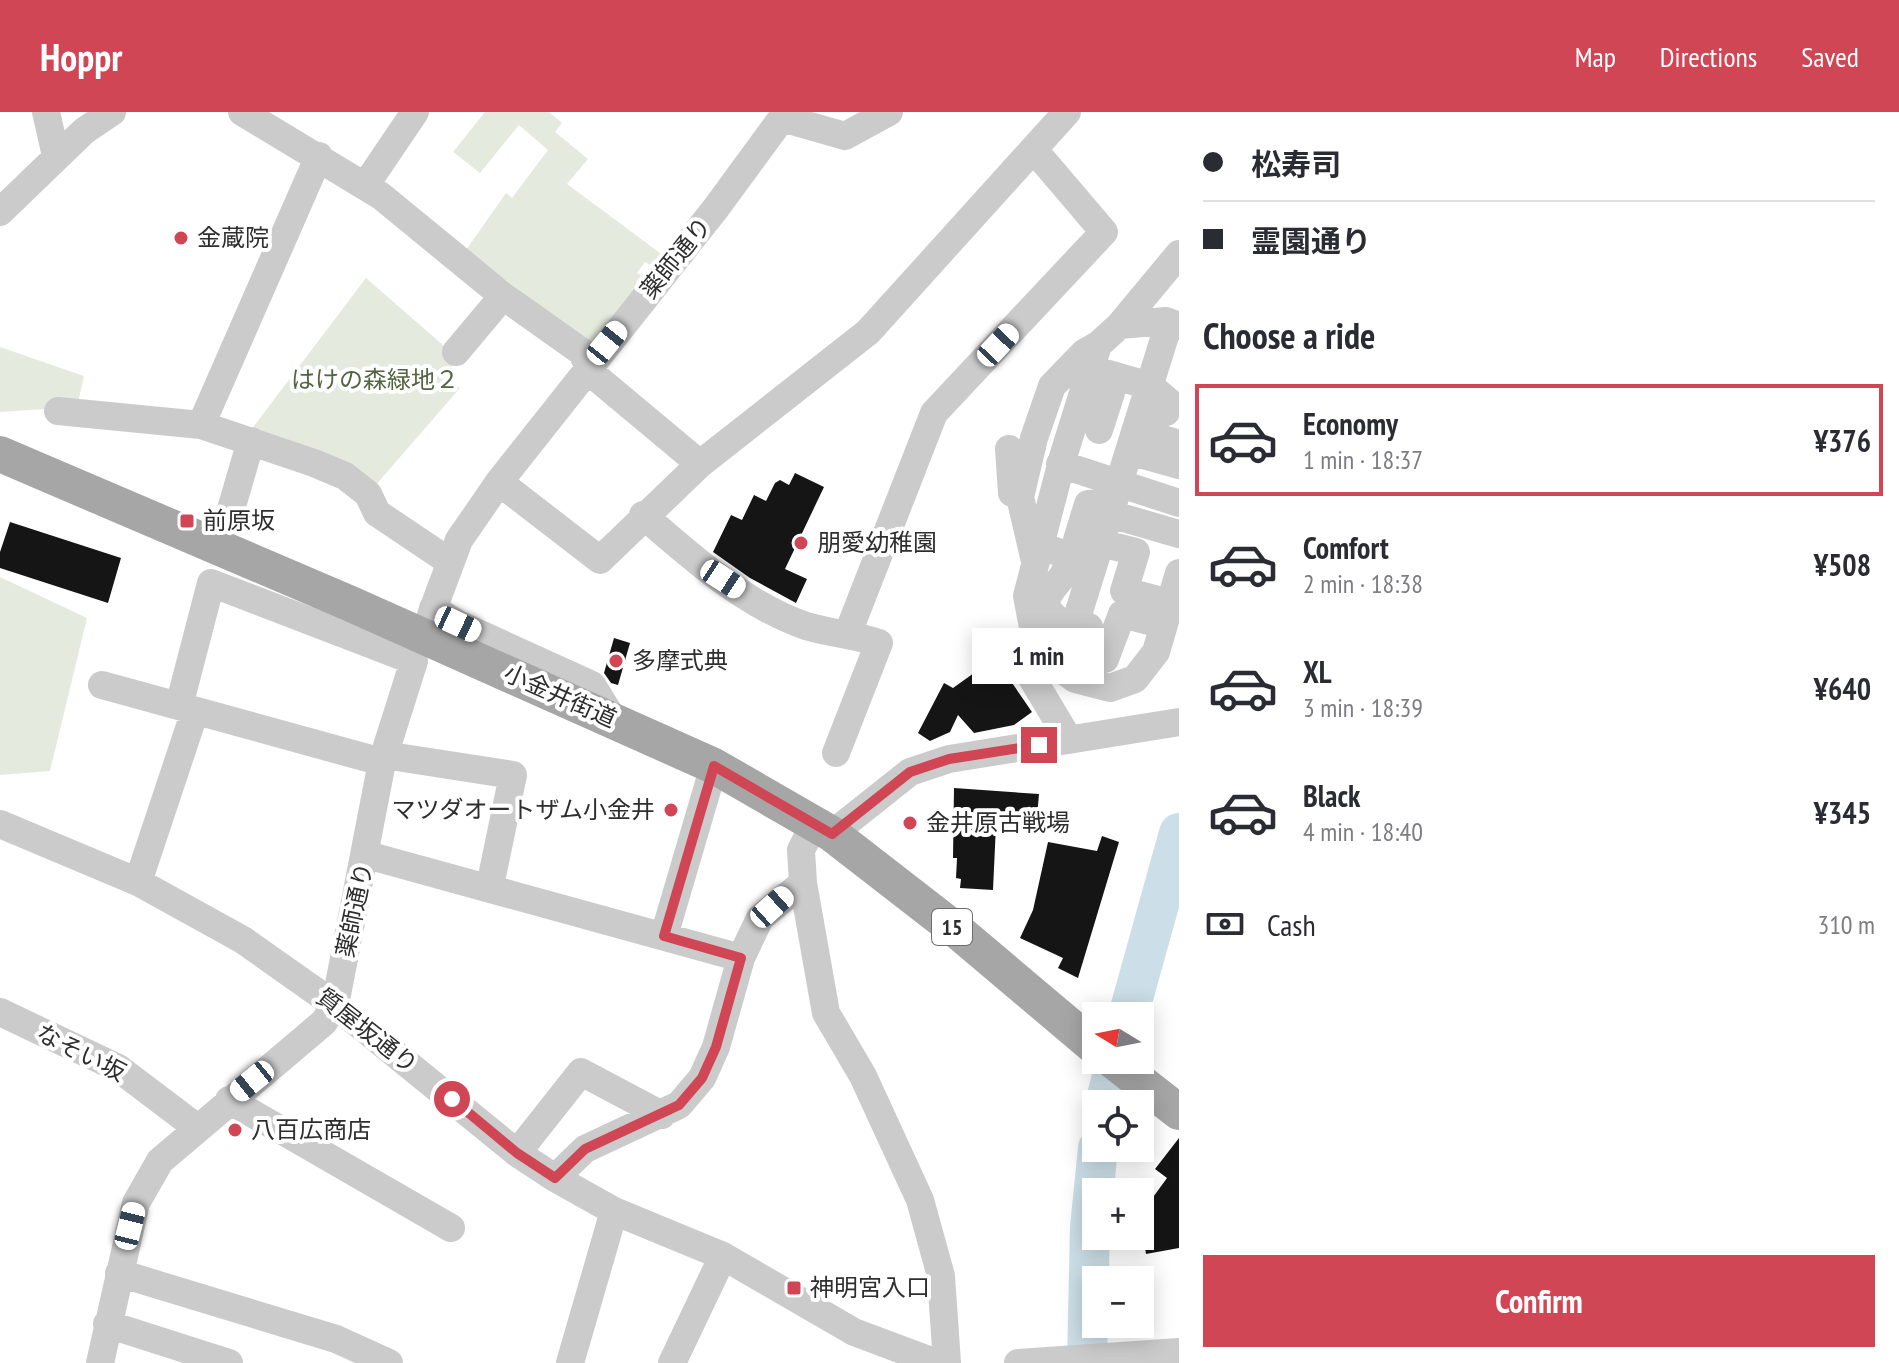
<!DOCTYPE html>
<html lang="en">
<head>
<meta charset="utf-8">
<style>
  :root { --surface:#fff; --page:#f2f2f3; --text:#2b2b33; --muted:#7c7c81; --line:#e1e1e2; --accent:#d04655 }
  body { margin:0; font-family:"PT Sans Narrow","Noto Sans JP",sans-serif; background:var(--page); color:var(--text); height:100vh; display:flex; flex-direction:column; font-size:30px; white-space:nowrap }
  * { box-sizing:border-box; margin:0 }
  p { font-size:26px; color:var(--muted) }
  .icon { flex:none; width:44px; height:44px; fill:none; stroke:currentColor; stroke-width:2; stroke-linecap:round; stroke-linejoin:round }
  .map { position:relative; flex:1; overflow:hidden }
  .drawer { display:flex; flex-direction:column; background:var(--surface); width:720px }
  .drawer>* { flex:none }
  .hud { display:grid; align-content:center; height:176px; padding:0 24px; background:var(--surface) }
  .needle { width:52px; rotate:280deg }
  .fabs { position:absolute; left:1082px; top:890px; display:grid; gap:16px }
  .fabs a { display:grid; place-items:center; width:72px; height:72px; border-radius:0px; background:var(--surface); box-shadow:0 4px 20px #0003; font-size:40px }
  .end { position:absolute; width:36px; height:36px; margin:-18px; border:10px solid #d04655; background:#fff; box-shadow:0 0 0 4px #fff }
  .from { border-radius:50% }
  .bubble { position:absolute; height:56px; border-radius:0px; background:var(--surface); box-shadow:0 4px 20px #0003; font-size:26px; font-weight:700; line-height:56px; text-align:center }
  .car { position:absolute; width:24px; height:48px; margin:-24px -12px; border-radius:10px; box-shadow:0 0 6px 2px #0007; background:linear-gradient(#fff 24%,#345 0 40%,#fff 0 76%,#345 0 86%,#fff 0) }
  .hud b { display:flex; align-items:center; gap:28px; height:76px; font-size:30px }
  .hud b+b { border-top:2px solid var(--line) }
  .hud i { width:20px; height:20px; background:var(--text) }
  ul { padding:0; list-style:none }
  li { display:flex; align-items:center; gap:24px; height:112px; margin:0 16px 12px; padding:0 8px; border:4px solid transparent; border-radius:0px }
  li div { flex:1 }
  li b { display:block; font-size:30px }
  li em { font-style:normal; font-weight:700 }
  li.selected { border-color:var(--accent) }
  li>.icon { width:72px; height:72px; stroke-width:1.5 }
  h2 { padding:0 24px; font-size:36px; line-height:96px }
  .pay { display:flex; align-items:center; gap:20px; height:88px; padding:0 24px; font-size:30px }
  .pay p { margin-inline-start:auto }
  .button { display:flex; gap:16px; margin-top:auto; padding:16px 24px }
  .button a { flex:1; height:92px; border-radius:0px; background:var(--accent); color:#fff; font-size:32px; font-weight:700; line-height:92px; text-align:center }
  header { display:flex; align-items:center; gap:48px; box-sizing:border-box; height:112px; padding:0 40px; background:var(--accent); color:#fff }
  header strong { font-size:38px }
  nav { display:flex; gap:44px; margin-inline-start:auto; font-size:28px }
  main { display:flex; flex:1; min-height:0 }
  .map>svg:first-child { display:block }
</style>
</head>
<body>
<header>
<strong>Hoppr</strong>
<nav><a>Map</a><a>Directions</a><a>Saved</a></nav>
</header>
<main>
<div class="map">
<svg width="1179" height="1251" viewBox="0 0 1179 1251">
  <rect width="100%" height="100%" fill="#fff"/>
  <!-- green -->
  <path fill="#e5eade" d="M485,0H549L562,11L555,20L588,47L567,72L664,144L655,156L645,150L637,161L648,168L590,232L466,138L506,81L512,86L548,38L519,13L480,61L453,40Z
    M366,166L459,247L445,262L460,276L368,382L245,326Z
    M0,235L84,264L77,295L0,300Z
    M0,465L87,506L50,659L0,663Z"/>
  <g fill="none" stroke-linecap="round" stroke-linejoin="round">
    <!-- river -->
    <path stroke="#ccdee7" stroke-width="40" d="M1128,904L1179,721
      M1105,992L1116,948
      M1087,1251L1090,1115L1098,1036"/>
  </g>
  <!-- building -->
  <path fill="#151515" d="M795,361L824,375L785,457L807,467L796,491L750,466L713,440L731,403L742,408L754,383L766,389L775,371L780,368L789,373Z
    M10,410L121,446L108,491L0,456V440Z
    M614,526L630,531L618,573L611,571L604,561Z
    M995,546L1032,600L1014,613L974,621L958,603L950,620L930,629L918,621L944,571L953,576Z
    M954,676L1039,682L1036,716L996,713L993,778L960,776L961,767L956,766L957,746H953Z
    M1102,724L1119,730L1078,866L1058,856L1063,846L1020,826L1033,798L1048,730L1097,739Z
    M1179,1026V1136L1146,1142L1140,1105L1153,1102L1151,1088L1167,1066L1155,1057Z"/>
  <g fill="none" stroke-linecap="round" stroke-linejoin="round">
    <!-- minor -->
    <path stroke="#cbcbcb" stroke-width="28" d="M46,0L56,44
      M242,0L381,84L503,184L582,240L591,261L700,352
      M365,74L415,0
      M0,100L84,19L112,0
      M1120,213L1179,142
      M1179,214L1166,209L1120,213L1098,233L1063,345L1027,484L1036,531L1049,548L1075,567L1110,576L1135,567L1156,540L1179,461
      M456,240L503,184
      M1091,257L1150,274L1169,290L1166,300L1140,305
      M1085,274L1111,281L1099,318
      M58,299L201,313L314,351L345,364L368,382L377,401L450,450
      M201,313L319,44
      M1136,319L1179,332
      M1009,337L1012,381
      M1129,339L1179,353
      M1060,352L1179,391
      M499,370L600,448L700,352L868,220L1067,0
      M1110,402L1179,422
      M643,403C691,445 745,493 806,514C830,521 855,523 879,531L836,641
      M227,411L251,329
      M1101,431L1136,440L1124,479L1170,491
      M1040,434L1061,441L1068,451C1065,470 1045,476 1046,495C1056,510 1073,519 1089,515
      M1034,445L1020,385L1034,326L1052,274L1084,241L1098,233
      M1092,458L1077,428L1088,392L1114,390
      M433,496L458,512L592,573L613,607
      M431,503L459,428L499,370L716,96L782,6L845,24L889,0
      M848,521L934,301L1104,120L1035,39
      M1036,531L1017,541L1069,628
      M1067,538L1105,547L1122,502L1164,513
      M1061,557L1169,211
      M102,573L382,650
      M384,643L513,663L490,774
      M815,711L801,738L803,771L826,901L863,964L920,1088L941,1164L947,1251
      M0,712L138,770L243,828L335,893L517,1041L555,1066L614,1099L723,1144L854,1220L937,1251
      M832,722L910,660L949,647L1179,610
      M367,743L741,846
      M138,770L195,599
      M664,824L714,654
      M0,900L118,956L196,1015
      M229,988L451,1116
      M517,1041L581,960L662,1003
      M555,1066L585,1037L679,993L702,966L716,935L741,846L760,806L803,771
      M119,1161L336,1227L389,1251
      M107,1212L229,1251
      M100,1251L136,1091L160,1049L324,910L335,893L382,650L414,549L211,471L179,594
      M570,1251L614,1099
      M672,1251L723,1144
      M1018,1251L1179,1240"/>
    <!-- major -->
    <path stroke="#a6a6a6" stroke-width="36" d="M0,342L351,492L714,654L832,722L961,822L1096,936
      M1112,948L1179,1000"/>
  </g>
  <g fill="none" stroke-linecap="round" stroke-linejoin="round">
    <!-- route -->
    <path stroke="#d04655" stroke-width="10" d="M452,987L517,1041L555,1066L585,1037L679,993L702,966L716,935L741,846L664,824L714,654L832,722L910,660L949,647L1039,633"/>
  </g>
  <!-- markers -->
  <g fill="#d04655" stroke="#fff" stroke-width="3">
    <circle cx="181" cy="126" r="8"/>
    <rect x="179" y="401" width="16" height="16" rx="4"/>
    <circle cx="801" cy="431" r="8"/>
    <circle cx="616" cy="549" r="8"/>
    <circle cx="671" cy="698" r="8"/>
    <circle cx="910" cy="711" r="8"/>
    <circle cx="235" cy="1018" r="8"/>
    <rect x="786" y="1168" width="16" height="16" rx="4"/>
  </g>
  <g text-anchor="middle" stroke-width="8" stroke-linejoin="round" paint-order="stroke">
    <!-- shield labels -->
    <rect fill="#fff" stroke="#6d6d6d" stroke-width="2" x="932" y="797" width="40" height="36" rx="6"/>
    <g font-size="22" font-weight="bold" fill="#2e2e2e">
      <text x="952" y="823">15</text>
    </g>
    <!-- poi labels -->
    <g font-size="24" fill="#2e2e2e" stroke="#fff" text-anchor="start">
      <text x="197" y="134">金蔵院</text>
      <text x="203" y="417">前原坂</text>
      <text x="817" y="439">朋愛幼稚園</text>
      <text x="632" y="557">多摩式典</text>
      <text x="655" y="706" text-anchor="end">マツダオートザム小金井</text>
      <text x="926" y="719">金井原古戦場</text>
      <text x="251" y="1026">八百広商店</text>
      <text x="810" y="1184">神明宮入口</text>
    </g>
    <!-- street labels -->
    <g font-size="24" fill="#2e2e2e" stroke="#fff">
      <text transform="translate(676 146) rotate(-51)" y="8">薬師通り</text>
      <text transform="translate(560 584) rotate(24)" y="8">小金井街道</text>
      <text transform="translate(355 798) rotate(-78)" y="8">薬師通り</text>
      <text transform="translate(367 919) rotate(38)" y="8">質屋坂通り</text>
      <text transform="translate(81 941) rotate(27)" y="8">なそい坂</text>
    </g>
    <!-- park labels -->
    <g font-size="24" fill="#536441" stroke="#fff">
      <text x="375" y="276">はけの森緑地２</text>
    </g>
  </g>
</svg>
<div class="fabs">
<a><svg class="needle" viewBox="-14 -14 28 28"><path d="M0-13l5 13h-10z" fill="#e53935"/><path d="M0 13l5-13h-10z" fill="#7c7c81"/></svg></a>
<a><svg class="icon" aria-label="locate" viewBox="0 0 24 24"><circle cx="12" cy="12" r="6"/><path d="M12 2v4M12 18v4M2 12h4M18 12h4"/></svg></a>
<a>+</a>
<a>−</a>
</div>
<i class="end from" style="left:452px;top:987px"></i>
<i class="end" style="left:1039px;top:633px"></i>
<div class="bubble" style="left:972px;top:516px;width:132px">1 min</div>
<i class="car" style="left:607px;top:231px;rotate:39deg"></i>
<i class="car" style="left:998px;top:233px;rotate:43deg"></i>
<i class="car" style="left:723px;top:467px;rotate:123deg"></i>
<i class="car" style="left:458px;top:512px;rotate:115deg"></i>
<i class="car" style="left:772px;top:795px;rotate:48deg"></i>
<i class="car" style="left:252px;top:969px;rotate:231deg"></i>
<i class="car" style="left:130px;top:1114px;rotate:14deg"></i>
</div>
<section class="drawer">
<div class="hud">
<b><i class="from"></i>松寿司</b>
<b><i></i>霊園通り</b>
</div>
<h2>Choose a ride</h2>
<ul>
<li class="selected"><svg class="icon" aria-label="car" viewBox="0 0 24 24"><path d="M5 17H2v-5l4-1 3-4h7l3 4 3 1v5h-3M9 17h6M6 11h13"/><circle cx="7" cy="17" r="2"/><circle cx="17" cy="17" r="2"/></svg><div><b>Economy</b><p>1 min · 18:37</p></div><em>¥376</em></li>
<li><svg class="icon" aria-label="car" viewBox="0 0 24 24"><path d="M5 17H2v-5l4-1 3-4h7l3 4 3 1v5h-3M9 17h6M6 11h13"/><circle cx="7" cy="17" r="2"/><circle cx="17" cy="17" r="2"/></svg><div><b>Comfort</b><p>2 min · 18:38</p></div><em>¥508</em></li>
<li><svg class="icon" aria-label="car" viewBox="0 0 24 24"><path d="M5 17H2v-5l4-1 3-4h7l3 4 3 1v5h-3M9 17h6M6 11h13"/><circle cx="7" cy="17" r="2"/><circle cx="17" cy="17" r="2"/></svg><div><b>XL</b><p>3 min · 18:39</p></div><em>¥640</em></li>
<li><svg class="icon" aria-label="car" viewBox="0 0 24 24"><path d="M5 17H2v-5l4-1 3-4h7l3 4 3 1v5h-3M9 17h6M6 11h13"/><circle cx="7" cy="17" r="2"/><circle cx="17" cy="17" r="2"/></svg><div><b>Black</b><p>4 min · 18:40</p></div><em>¥345</em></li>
</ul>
<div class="pay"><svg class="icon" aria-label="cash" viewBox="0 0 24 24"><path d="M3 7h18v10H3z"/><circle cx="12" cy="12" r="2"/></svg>Cash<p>310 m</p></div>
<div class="button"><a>Confirm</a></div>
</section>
</main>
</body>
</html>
